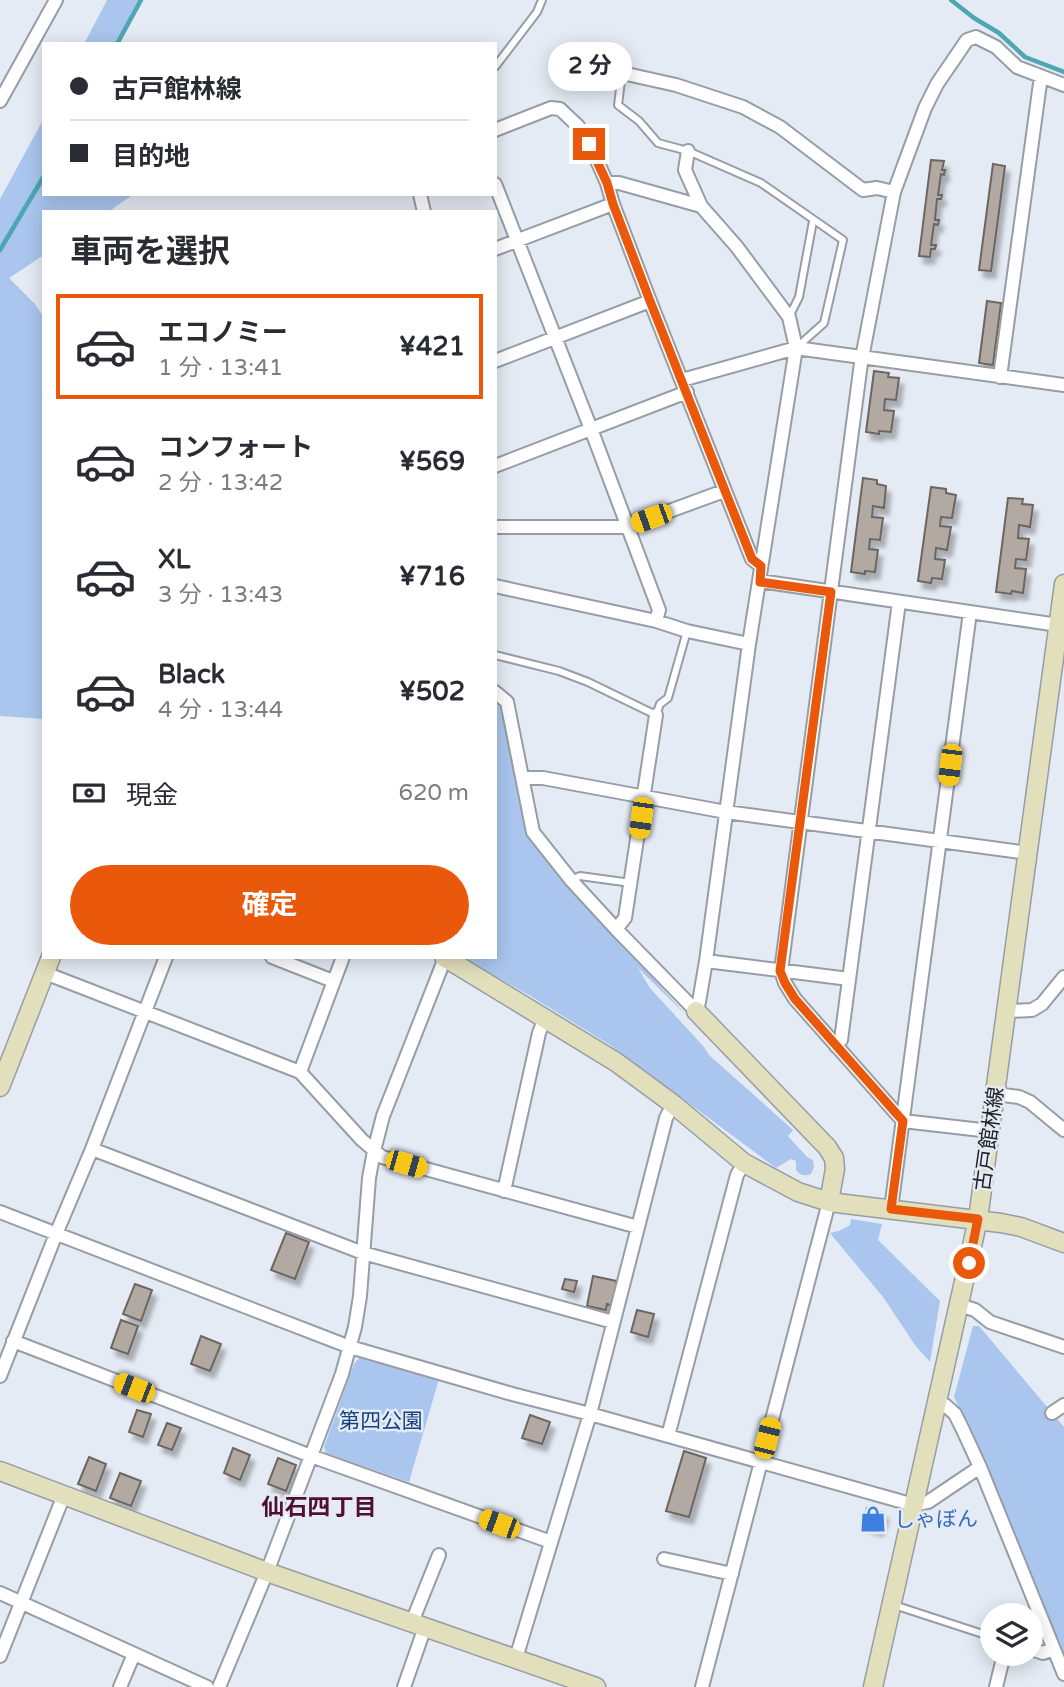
<!DOCTYPE html>
<html lang="ja">
<head>
<meta charset="utf-8">
<style>
  :root { --surface:#fff; --page:#f2f2f3; --text:#2b2b33; --muted:#7c7c81; --line:#e1e1e2; --accent:#ea580c }
  body { margin:0; font-family:"Varela Round","Noto Sans JP",sans-serif; background:var(--page); color:var(--text); height:100vh; display:flex; flex-direction:column; font-size:26px; white-space:nowrap }
  * { box-sizing:border-box; margin:0 }
  p { font-size:23px; color:var(--muted) }
  .icon { flex:none; width:38px; height:38px; fill:none; stroke:currentColor; stroke-width:2; stroke-linecap:round; stroke-linejoin:round }
  .map { position:relative; flex:1; overflow:hidden }
  .drawer { position:absolute; left:42px; top:210px; width:455px; height:749px; display:flex; flex-direction:column; background:var(--surface); border-radius:0px; box-shadow:0 4px 18px #0003 }
  .drawer>* { flex:none }
  .guide { position:absolute; left:42px; top:42px; width:455px; height:154px; border-radius:0px; box-shadow:0 4px 18px #0003; display:grid; align-content:center; height:154px; padding:0 28px; background:var(--surface) }
  .tools { position:absolute; left:980px; top:1603px; display:grid; gap:14px }
  .tools a { display:grid; place-items:center; width:63px; height:63px; border-radius:50%; background:var(--surface); box-shadow:0 4px 18px #0003; font-size:35px }
  .end { position:absolute; width:32px; height:32px; margin:-16px; border:9px solid #ea580c; background:#fff; box-shadow:0 0 0 4px #fff }
  .from { border-radius:50% }
  .bubble { position:absolute; height:49px; border-radius:24px; background:var(--surface); box-shadow:0 4px 18px #0003; font-size:23px; font-weight:700; line-height:49px; text-align:center }
  .car { position:absolute; width:21px; height:42px; margin:-21px -10px; border-radius:9px; box-shadow:0 0 5px 2px #0007; background:linear-gradient(#f5c518 24%,#345 0 40%,#f5c518 0 76%,#345 0 86%,#f5c518 0) }
  .guide b { display:flex; align-items:center; gap:24px; height:66px; font-size:26px }
  .guide b+b { border-top:2px solid var(--line) }
  .guide i { width:18px; height:18px; background:var(--text) }
  ul { padding:0; list-style:none }
  li { display:flex; align-items:center; gap:21px; height:105px; margin:0 14px 10px; padding:0 14px; border:4px solid transparent; border-radius:0px }
  li div { flex:1 }
  li b { display:block; font-size:26px }
  li em { font-style:normal; font-weight:700 }
  li.selected { border-color:var(--accent) }
  li>.icon { width:63px; height:63px; stroke-width:1.5 }
  h2 { padding:0 28px; font-size:32px; line-height:84px }
  .pay { display:flex; align-items:center; gap:18px; height:77px; padding:0 28px; font-size:26px }
  .pay p { margin-inline-start:auto }
  .cta { display:flex; gap:14px; margin-top:auto; padding:14px 28px }
  .cta a { flex:1; height:80px; border-radius:42px; background:var(--accent); color:#fff; font-size:28px; font-weight:700; line-height:80px; text-align:center }
  .map>svg:first-child { display:block }
</style>
</head>
<body>
<div class="map">
<svg width="1064" height="1687" viewBox="0 0 1064 1687">
  <defs>
    <filter id="shadow"><feDropShadow dx="4.5" dy="7" stdDeviation="2" flood-color="#0004"/></filter>
  </defs>
  <rect width="100%" height="100%" fill="#e5ebf4"/>
  <!-- green -->
  <path fill="#aac6ee" d="M107,0H141L117,44H84Z
    M44,118V194H134L108,212H44V255L9,278L35,304L44,318V719L0,716V199Z
    M495,699L502,709L525,830L529,839L686,1015L638,968L650,988L704,1047L709,1055L793,1130L788,1136L807,1157L813,1160L814,1167L811,1174C804,1177 800,1175 796,1170V1161L791,1159L776,1168L610,1045L527,994L461,957H495Z
    M851,1219L882,1224L878,1240L940,1301L930,1362L915,1345L883,1297L830,1233L839,1231L850,1225Z
    M973,1326H979L1064,1427V1665L985,1464L954,1397Z
    M360,1357L439,1379L409,1482L326,1453L324,1447L354,1364Z"/>
  <g fill="none" stroke-linecap="round" stroke-linejoin="round">
    <!-- stream -->
    <path stroke="#4da6b1" stroke-width="4.5" d="M951,0L974,18L999,33L1025,57L1064,72
      M117,44L141,0
      M0,250L44,176"/>
  </g>
  <!-- building -->
  <path fill="#b1a9a2" stroke="#6d655f" stroke-width="2" filter="url(#shadow)" d="M931,160L944,161L942,170H945L944,175L941,174L938,195H942L941,199H937L935,220H939L938,225L934,224L931,245H936L935,249H931L930,257L919,256Z
    M993,164L1005,166L991,271L979,270Z
    M987,301L1001,303L993,365L979,363Z
    M874,371L889,373L888,377L899,378L896,400L885,399L884,410L894,411L891,432L879,431V434L866,432Z
    M863,478L877,480V484L886,486L884,508L873,506L872,517L883,518L880,540L870,539L869,549L878,550L875,572L865,571V574L851,572Z
    M931,487L946,489V493L956,495L952,518L941,517L940,526L951,527L947,550L936,548L935,559L945,560L942,579L932,578L931,583L918,581Z
    M1008,498L1023,499L1022,504L1033,505L1030,527L1019,525L1018,538L1029,539L1026,560L1016,559L1015,568L1026,569L1023,593L1012,591L1011,594L996,592Z
    M286,1233L309,1242L295,1279L271,1270Z
    M593,1276L617,1281L612,1306L607,1304L606,1310L587,1306Z
    M565,1279L577,1281L574,1292L562,1289Z
    M135,1284L152,1290L141,1321L123,1314Z
    M637,1310L654,1314L648,1337L631,1332Z
    M121,1320L138,1326L128,1354L111,1348Z
    M201,1336L221,1344L210,1371L191,1364Z
    M137,1410L151,1414L143,1437L129,1432Z
    M530,1415L550,1422L542,1444L522,1438Z
    M167,1423L181,1428L172,1450L158,1445Z
    M233,1448L250,1455L240,1480L224,1473Z
    M684,1451L706,1458L689,1517L666,1511Z
    M89,1457L106,1464L96,1491L78,1484Z
    M278,1458L296,1465L286,1491L268,1484Z
    M120,1473L141,1481L131,1506L110,1498Z
    M867,1508L884,1513L879,1529L862,1524Z"/>
  <g fill="none" stroke-linecap="round" stroke-linejoin="round">
    <!-- lane casing -->
    <g stroke="#979da5" stroke-width="10">
      <path id="lane" d="M495,67L537,12L542,0
        M622,73L618,105L639,121L658,143L688,151L761,183L843,240L824,323L796,348
        M789,317L799,297L813,221
        M495,655L559,671L588,682L656,715L660,704L668,698L687,631
        M571,880L580,876L631,883
        M894,1605L992,1637"/>
    </g>
    <!-- street casing -->
    <g stroke="#979da5" stroke-width="16">
      <path id="street" d="M622,73L676,85L743,107L780,127L863,190L877,188L894,192
        M0,101L56,0
        M495,130L551,108L560,109L578,126L589,143L607,183L613,204L650,301L752,559L761,566
        M688,151L685,170L701,206
        M495,184L591,429L659,610L656,621
        M420,194L424,212
        M495,249L613,204
        M495,361L650,301
        M1000,377L1041,76
        M682,380L796,348L1064,385
        M495,466L687,392
        M495,527H626L724,491
        M760,581L1058,625
        M495,586L656,621L687,631L749,644
        M495,692L507,702L533,832L571,880L616,929L696,1011L699,1002L706,961L749,644L796,348L789,317L737,247L701,206L619,183H607
        M523,778H543L726,812L1028,853
        M616,929L625,918L656,715
        M272,957L333,981
        M706,961L849,979
        M45,973L300,1072L362,1140L382,1157L638,1227
        M1007,1011L1032,1010L1042,1004L1064,977
        M836,1046L841,1040L899,602
        M300,1072L343,957
        M995,1094L1019,1097L1030,1102L1064,1130
        M990,1131L903,1121L795,999L785,983L781,971L861,363L894,192L925,108L937,84L967,40L976,37L996,47L1017,67L1064,85
        M92,1149L363,1253L613,1322
        M504,1191L539,1033L545,1018
        M891,1209L970,612
        M0,1212L350,1347L512,1394L590,1414L914,1505L928,1502L980,1467
        M959,1305L975,1310L990,1322L1064,1347
        M13,1341L311,1456L551,1542
        M0,1376L56,1234L92,1149L166,957
        M937,1402L945,1405L955,1414L962,1428L980,1467L1064,1674
        M1052,1413L1064,1405
        M668,1436L737,1175L744,1163
        M664,1559L732,1574
        M0,1593L207,1687
        M412,1622L439,1555
        M1031,1649L1043,1653L1053,1649
        M0,1656L64,1495
        M516,1658L590,1414L666,1118L673,1104
        M120,1687L134,1654
        M219,1687L267,1572L342,1374L355,1327L360,1296L369,1178L374,1151L383,1116L445,958
        M404,1687L425,1627
        M702,1687L829,1202
        M996,1687L1004,1654"/>
    </g>
    <!-- secondary casing -->
    <g stroke="#979da5" stroke-width="21">
      <path id="secondary" d="M444,957L616,1062L673,1104L744,1163L798,1192L829,1202L1001,1223L1021,1227L1064,1243
        M696,1011L827,1147L834,1158L835,1169L829,1202
        M0,1087L51,957
        M0,1471L267,1572L596,1687
        M873,1687L978,1219L1064,584"/>
    </g>
    <!-- lane -->
    <use href="#lane" stroke="#fff" stroke-width="6"/>
    <!-- street -->
    <use href="#street" stroke="#fff" stroke-width="12"/>
    <!-- secondary -->
    <use href="#secondary" stroke="#e2dfbc" stroke-width="18"/>
  </g>
  <g fill="none" stroke-linecap="round" stroke-linejoin="round">
    <!-- route -->
    <path stroke="#ea580c" stroke-width="9" d="M589,144L607,183L613,204L650,301L752,559L761,566L760,582L831,592L780,971L785,983L795,999L903,1121L891,1209L978,1219L969,1263"/>
  </g>
  <!-- icons -->
  <defs>
    <g id="shop-bare" transform="scale(2.1)"><path d="M-5-2.5h2.3a2.7 3.5 0 0 1 5.4 0H5L5.5 6h-11ZM-1.5-2.5h3a1.5 2.3 0 0 0-3 0Z" fill="#3f7fe0" stroke="#e5ebf4" stroke-width="2.5" paint-order="stroke"/></g>
  </defs>
  <g fill-rule="evenodd">
    <use href="#shop-bare" x="873" y="1519"/>
  </g>
  <g text-anchor="middle" stroke-width="5" stroke-linejoin="round" paint-order="stroke">
    <!-- street labels -->
    <g font-size="21" fill="#212327" stroke="#e5ebf4">
      <text transform="translate(989 1139) rotate(-82)" y="7">古戸館林線</text>
    </g>
    <!-- park labels -->
    <g font-size="21" fill="#144280" stroke="#e5ebf4">
      <text x="381" y="1428">第四公園</text>
    </g>
    <!-- shop labels -->
    <g font-size="21" fill="#366cbe" stroke="#e5ebf4" text-anchor="start">
      <text x="894" y="1526">しゃぼん</text>
    </g>
    <!-- neighbourhood labels -->
    <g font-size="23" font-weight="bold" fill="#4f0f30" stroke="#e5ebf4">
      <text x="319" y="1515">仙石四丁目</text>
    </g>
  </g>
</svg>
<div class="tools">
<a><svg class="icon" aria-label="layers" viewBox="0 0 24 24"><path d="M12 4l9 5-9 5-9-5zM3 14l9 5 9-5"/></svg></a>
</div>
<i class="end from" style="left:969px;top:1263px"></i>
<i class="end" style="left:589px;top:144px"></i>
<div class="bubble" style="left:548px;top:42px;width:84px">2 分</div>
<i class="car" style="left:651px;top:518px;rotate:250deg"></i>
<i class="car" style="left:950px;top:765px;rotate:187deg"></i>
<i class="car" style="left:641px;top:818px;rotate:188deg"></i>
<i class="car" style="left:406px;top:1164px;rotate:106deg"></i>
<i class="car" style="left:134px;top:1388px;rotate:291deg"></i>
<i class="car" style="left:767px;top:1438px;rotate:14deg"></i>
<i class="car" style="left:499px;top:1524px;rotate:290deg"></i>
<div class="guide">
<b><i class="from"></i>古戸館林線</b>
<b><i></i>目的地</b>
</div>
<section class="drawer">
<h2>車両を選択</h2>
<ul>
<li class="selected"><svg class="icon" aria-label="car" viewBox="0 0 24 24"><path d="M5 17H2v-5l4-1 3-4h7l3 4 3 1v5h-3M9 17h6M6 11h13"/><circle cx="7" cy="17" r="2"/><circle cx="17" cy="17" r="2"/></svg><div><b>エコノミー</b><p>1 分 · 13:41</p></div><em>¥421</em></li>
<li><svg class="icon" aria-label="car" viewBox="0 0 24 24"><path d="M5 17H2v-5l4-1 3-4h7l3 4 3 1v5h-3M9 17h6M6 11h13"/><circle cx="7" cy="17" r="2"/><circle cx="17" cy="17" r="2"/></svg><div><b>コンフォート</b><p>2 分 · 13:42</p></div><em>¥569</em></li>
<li><svg class="icon" aria-label="car" viewBox="0 0 24 24"><path d="M5 17H2v-5l4-1 3-4h7l3 4 3 1v5h-3M9 17h6M6 11h13"/><circle cx="7" cy="17" r="2"/><circle cx="17" cy="17" r="2"/></svg><div><b>XL</b><p>3 分 · 13:43</p></div><em>¥716</em></li>
<li><svg class="icon" aria-label="car" viewBox="0 0 24 24"><path d="M5 17H2v-5l4-1 3-4h7l3 4 3 1v5h-3M9 17h6M6 11h13"/><circle cx="7" cy="17" r="2"/><circle cx="17" cy="17" r="2"/></svg><div><b>Black</b><p>4 分 · 13:44</p></div><em>¥502</em></li>
</ul>
<div class="pay"><svg class="icon" aria-label="cash" viewBox="0 0 24 24"><path d="M3 7h18v10H3z"/><circle cx="12" cy="12" r="2"/></svg>現金<p>620 m</p></div>
<div class="cta"><a>確定</a></div>
</section>
</div>
</body>
</html>
